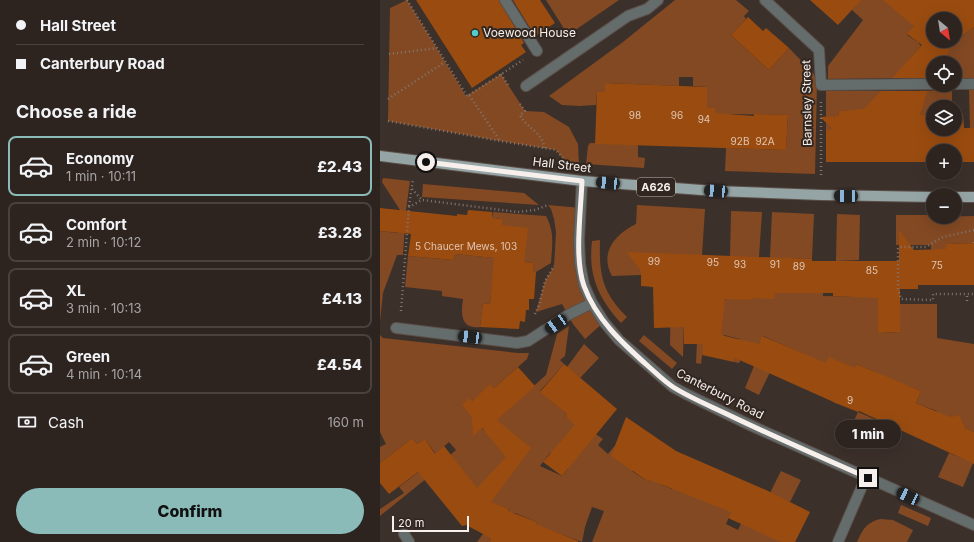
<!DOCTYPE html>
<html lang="en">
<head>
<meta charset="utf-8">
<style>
  :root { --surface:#2d2420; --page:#352c29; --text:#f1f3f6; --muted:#a7a4a5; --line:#48413e; --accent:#8bbbb9 }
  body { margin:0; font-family:Inter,sans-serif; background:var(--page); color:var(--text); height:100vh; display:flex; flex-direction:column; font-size:15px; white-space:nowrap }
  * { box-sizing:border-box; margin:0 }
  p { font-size:13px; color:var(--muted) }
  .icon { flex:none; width:22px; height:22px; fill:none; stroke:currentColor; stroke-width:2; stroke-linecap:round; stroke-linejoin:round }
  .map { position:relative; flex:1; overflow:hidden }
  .sheet { display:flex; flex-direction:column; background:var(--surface); width:380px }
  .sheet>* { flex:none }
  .top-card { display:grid; align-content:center; height:88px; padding:0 16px; background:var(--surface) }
  .needle { width:26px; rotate:150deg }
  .tools { position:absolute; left:546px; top:12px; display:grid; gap:8px }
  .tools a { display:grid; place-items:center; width:36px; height:36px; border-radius:50%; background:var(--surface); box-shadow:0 4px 16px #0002,0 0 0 1px var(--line); font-size:20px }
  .scale { position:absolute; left:12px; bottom:10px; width:77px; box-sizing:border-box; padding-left:4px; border:2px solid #f7efeb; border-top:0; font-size:11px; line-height:14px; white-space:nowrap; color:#f7efeb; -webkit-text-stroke:3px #322720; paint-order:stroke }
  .end { position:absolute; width:18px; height:18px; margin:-9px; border:5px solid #f7efeb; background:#111; box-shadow:0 0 0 2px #111 }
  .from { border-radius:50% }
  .bubble { position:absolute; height:28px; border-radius:14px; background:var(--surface); box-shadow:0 4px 16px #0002,0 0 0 1px var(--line); font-size:13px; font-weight:800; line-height:28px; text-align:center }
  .car { position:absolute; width:12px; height:24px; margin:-12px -6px; border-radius:5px; box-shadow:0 0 3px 1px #0007; background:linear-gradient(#222 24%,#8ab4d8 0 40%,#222 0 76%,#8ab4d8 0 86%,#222 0) }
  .top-card b { display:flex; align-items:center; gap:14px; height:38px; font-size:15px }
  .top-card b+b { border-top:1px solid var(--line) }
  .top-card i { width:10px; height:10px; background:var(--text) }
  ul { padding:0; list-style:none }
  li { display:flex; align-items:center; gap:12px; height:60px; margin:0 8px 6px; padding:0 8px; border:2px solid var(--line); border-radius:8px }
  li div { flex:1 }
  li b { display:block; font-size:15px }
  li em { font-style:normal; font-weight:800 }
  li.selected { border-color:var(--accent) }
  li>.icon { width:36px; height:36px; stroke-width:1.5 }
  h2 { padding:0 16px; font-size:18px; line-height:48px }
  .pay { display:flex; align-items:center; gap:10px; height:44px; padding:0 16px; font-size:15px }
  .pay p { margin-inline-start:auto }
  .button { display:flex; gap:8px; margin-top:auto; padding:8px 16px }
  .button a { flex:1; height:46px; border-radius:24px; background:var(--accent); color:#111; font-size:16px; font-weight:800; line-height:46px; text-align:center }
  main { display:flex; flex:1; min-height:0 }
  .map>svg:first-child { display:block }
</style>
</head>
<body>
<main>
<section class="sheet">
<div class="top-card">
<b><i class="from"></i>Hall Street</b>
<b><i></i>Canterbury Road</b>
</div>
<h2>Choose a ride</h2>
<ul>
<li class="selected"><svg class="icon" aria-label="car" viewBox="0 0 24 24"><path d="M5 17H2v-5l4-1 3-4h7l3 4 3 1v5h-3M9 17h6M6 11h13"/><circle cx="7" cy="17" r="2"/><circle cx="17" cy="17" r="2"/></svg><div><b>Economy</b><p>1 min · 10:11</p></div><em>£2.43</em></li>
<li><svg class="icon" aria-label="car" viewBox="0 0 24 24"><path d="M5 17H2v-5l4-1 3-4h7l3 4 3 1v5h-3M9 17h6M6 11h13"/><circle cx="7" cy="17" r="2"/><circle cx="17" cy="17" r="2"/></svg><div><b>Comfort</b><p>2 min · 10:12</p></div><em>£3.28</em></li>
<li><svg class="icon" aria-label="car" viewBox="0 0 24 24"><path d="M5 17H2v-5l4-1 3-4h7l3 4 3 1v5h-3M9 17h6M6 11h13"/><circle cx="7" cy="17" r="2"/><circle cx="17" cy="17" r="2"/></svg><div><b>XL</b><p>3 min · 10:13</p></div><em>£4.13</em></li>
<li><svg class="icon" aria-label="car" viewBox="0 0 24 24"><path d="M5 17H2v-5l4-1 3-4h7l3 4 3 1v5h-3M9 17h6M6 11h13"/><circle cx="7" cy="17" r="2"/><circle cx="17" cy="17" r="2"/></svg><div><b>Green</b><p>4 min · 10:14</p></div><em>£4.54</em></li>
</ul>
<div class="pay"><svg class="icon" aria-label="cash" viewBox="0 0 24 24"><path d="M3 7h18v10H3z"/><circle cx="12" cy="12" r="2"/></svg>Cash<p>160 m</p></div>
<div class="button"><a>Confirm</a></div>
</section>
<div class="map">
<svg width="594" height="542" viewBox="0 0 594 542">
  <rect width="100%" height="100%" fill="#3c302a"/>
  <!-- green -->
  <path fill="#834923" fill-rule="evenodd" d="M27,0L86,96L121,74L145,111L164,112L189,127L198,144L199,166L188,165L176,150L120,141L8,121L10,8Z
    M166,0H239L188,35Z
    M295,0H356L369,11L364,16L366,19L351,35L389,70L409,48L434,74L437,83L435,174L345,171L347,126H334L335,108H327V87L313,86V77H299V86L225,83V92H217L216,105L199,106L182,105L169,96L243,42ZM350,114L408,115L406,150L349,148Z
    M474,0H508L534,26L527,35L538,42L541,46L513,78L448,79V66L483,20L472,10Z
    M594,27V78H575V63H565L567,54L560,41H575Z
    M572,90V107H553V129H547L546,115H536L535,91Z
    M589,90H594V128H590Z
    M446,91H501V110L459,111L458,116H453V130H446Z
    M210,143L258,145V157L265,158L264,168L206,164L208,146Z
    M3,178L30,181L26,210L23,255H17L3,293L0,321V231L18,233L20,210L2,182Z
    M43,184L144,193L159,205L42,197Z
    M168,205L201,208L200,264L224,322L205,339L193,324L182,304L156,312L165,281L174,266L176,232L174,219L171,209Z
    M257,205L325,209L322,255L344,301L348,297L361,299L372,300L375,258L350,257L351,211L382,212L379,257L395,293H443V296L503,297L520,304H557V338L594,344V432L580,426L576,416L567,418L557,416L546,442L544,441L557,411L536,403L541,391L528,386H519L502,422H501L490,446L467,436L478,412L499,421L514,385L495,372L476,364L458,404L453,402L468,366L446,364L383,336L372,360L362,357L359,363L354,362L360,339L344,335L338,358L341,333L325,331L321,364L316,363L318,321H304L303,357L290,345L291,288L261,270V275L232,276C219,253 235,234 256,224ZM520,312V332L498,333V313Z
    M113,212L166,216C175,233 172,245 171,263L156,272L153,271L154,263L144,262L122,225V219L112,218Z
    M392,212L434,214L432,259L390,258Z
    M457,214L480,215L479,260L456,261Z
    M516,215H553V217L594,216V243L567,244L566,250H551V245H516Z
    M220,240C219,275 222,292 247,317L241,323C218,298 208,275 212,241Z
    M75,254L115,258L110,304L103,303L100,327C80,330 81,312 83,299L62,296V291L25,287L28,256L74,260Z
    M189,326L185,356L180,360L184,364L160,391L187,414L185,416C196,426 211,430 223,439L218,445L228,454L254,423L256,463L252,471L269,482L291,448L280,484L292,489L294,485L352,510L346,524L358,530L377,490L401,542H212L224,511L212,507L205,527L202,542L161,527L149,542L157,522L135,513H128L129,509L115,504L109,537L110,540L115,542H97L103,534L95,529L47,478L0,516V509L24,493L19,487L41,470L48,459L55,453L45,439L37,444L32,438L0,463V447L6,444L0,432V335L3,338L138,353H149L147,359L114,388L110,385L92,401V417L104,431L166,375L177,334ZM69,442L76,450L60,464L53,456ZM170,453L188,469L182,476L160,466Z
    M264,335L297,363L292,369L259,341Z
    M204,344L219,358L200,378L187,367Z
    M374,366L390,372L379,395L365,388Z
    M569,453L593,463L583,487L558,477Z
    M401,471L421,480L410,502L390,493Z
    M521,505L551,518L548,526L518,513Z
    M500,519L513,520L533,530L527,542H477C483,529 486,523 500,519Z"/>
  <!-- building -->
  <path fill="#9a4c10" d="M36,0H119L144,43L141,45L146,52L92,88Z
    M133,0H160L175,23L155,36Z
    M430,0H481L458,25Z
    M503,0H594V27L575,41V19H553V41H575L570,45L565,63H553L550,78H512L542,45L527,34L534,26Z
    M368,17L383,31L386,28L409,48L389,70L351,35Z
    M225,83L327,87V108H335V113L374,116V114L408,115L406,150L215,144L217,92H225Z
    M501,91H547L540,115H553V129H575V115L583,114L584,128H594V162H575V151H553V162H446V130L453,129L440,117L458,116L459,111L484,109Z
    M0,208L77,216V214L87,215L88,210L112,212V218L122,219V225L148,228L144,262L154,263L153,271L156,272L154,299H149V310H146L145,322L140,321L139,329L100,327L103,303L110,304L114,258L75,254L74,260L28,256L31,234L0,231Z
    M519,230L534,250L566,249V244L594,243V285H538V289H520V332L498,333V298L453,296V293H395L394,299L372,298V300L345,299L341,335L379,344L382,336L446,363L449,357L474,368L476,364L541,391L536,403L570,417L579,415L585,428L594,432V464L479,411L478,412L458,404L355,358L354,362L322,355L323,344H304V327L274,328L273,287L261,286V271L247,252L432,259V261H519Z
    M184,364L237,409L182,476L163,462L195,425L185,416L187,414L160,392Z
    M138,367L155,386L117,420L151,448L111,502L129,509L128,511L157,522L156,524L198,541V542H111L109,537L86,525L82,526L38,472L9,494L0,483V463L32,438L37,444L45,439L55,454L64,446L97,488L126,457L102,428L93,436L92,417L82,405L89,398L92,401L110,384L114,388Z
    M246,417L296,451L386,490L430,512L415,542H401L348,518L351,512L270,480L269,482L231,456Z"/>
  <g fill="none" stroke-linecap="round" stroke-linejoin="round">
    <!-- minor casing -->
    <g stroke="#5a4f49" stroke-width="12">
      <path id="minor" d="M125,0L157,51
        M385,0L439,50L441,85L553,84
        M575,84H594
        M146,86L248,16L267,9L278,0
        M202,181L199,240L200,264L204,285L212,303L224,322L239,340L262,360L293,387L306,394L372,426L594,525
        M16,328L137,343L148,341L188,315L212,303
        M24,534L29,542
        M458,542L486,477"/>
    </g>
    <!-- major casing -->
    <g stroke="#5a4f49" stroke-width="12">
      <path id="major" d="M0,156L202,181L268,186L335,191L441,195L553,197
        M575,197H594"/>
    </g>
    <!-- path -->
    <path stroke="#817772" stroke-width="2.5" stroke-dasharray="1 3" stroke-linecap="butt" d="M27,0L87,96L89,95L120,141
      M9,54L57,48
      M121,74L128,85
      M89,95L143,60
      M8,99L65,62
      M441,102V177
      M140,104L145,111L140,115C146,128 163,132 164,148
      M8,121L120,141L176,150L184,159
      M32,189L42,200
      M29,206L33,179
      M594,230L563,237L546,247H519L518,249V289L521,299L553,300V294H594
      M594,243V242
      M587,301V294
      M21,311L29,207L42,200L138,212L155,210L168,205
      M155,314L159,305L165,281L174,266"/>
    <!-- minor -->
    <use href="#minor" stroke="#656c6c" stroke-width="10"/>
    <!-- major -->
    <use href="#major" stroke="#95a4a4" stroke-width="10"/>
  </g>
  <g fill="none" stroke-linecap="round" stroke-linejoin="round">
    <!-- route -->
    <path stroke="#f7efeb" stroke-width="5" d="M46,162L202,181C201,211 194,258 204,286C216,319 242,343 268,366C276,373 284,381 293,387C312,399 333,407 353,417C397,438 443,458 488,478"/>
  </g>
  <!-- markers -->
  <circle fill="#52cdce" stroke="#322720" stroke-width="1.5" cx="95" cy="33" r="4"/>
  <g text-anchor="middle" stroke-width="4" stroke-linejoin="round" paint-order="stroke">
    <!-- number labels -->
    <g font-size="10" fill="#e0c6b4">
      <text x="255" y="119">98</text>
      <text x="297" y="119">96</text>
      <text x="324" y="123">94</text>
      <text x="360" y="145">92B</text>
      <text x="385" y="145">92A</text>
      <text x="86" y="250">5 Chaucer Mews, 103</text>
      <text x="274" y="265">99</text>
      <text x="333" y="266">95</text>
      <text x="360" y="268">93</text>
      <text x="395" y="268">91</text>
      <text x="557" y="269">75</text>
      <text x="419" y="270">89</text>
      <text x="492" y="274">85</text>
      <text x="470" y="404">9</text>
    </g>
    <!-- shield labels -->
    <rect fill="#322720" stroke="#bcb3ae" stroke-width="1" x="257" y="178" width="38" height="18" rx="3"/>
    <g font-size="11" font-weight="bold" fill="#f7efeb">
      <text x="276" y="191">A626</text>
    </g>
    <!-- poi labels -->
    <g font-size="12" fill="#f7efeb" stroke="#322720" text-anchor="start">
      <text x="103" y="37">Voewood House</text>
    </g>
    <!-- street labels -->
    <g font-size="12" fill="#f7efeb" stroke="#322720">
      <text transform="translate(427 103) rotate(-91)" y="4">Barnsley Street</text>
      <text transform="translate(182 165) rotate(7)" y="4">Hall Street</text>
      <text transform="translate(340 394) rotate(27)" y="4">Canterbury Road</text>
    </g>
  </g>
</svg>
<div class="tools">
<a><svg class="needle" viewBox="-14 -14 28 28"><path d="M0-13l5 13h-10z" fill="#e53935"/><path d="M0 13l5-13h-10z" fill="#a7a4a5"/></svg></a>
<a><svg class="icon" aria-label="locate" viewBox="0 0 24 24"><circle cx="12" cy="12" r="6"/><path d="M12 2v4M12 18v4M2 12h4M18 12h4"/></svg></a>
<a><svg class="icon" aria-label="layers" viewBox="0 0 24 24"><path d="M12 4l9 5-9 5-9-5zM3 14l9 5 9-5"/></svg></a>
<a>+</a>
<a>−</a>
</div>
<div class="scale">20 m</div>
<i class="end from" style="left:46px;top:162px"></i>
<i class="end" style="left:488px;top:478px"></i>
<div class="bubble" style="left:455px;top:420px;width:66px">1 min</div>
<i class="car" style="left:228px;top:183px;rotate:275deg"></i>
<i class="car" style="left:336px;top:191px;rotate:274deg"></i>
<i class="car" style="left:466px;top:196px;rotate:271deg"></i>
<i class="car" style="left:176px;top:324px;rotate:235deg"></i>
<i class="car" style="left:90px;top:337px;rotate:277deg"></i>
<i class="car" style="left:528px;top:496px;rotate:295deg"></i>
</div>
</main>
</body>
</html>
